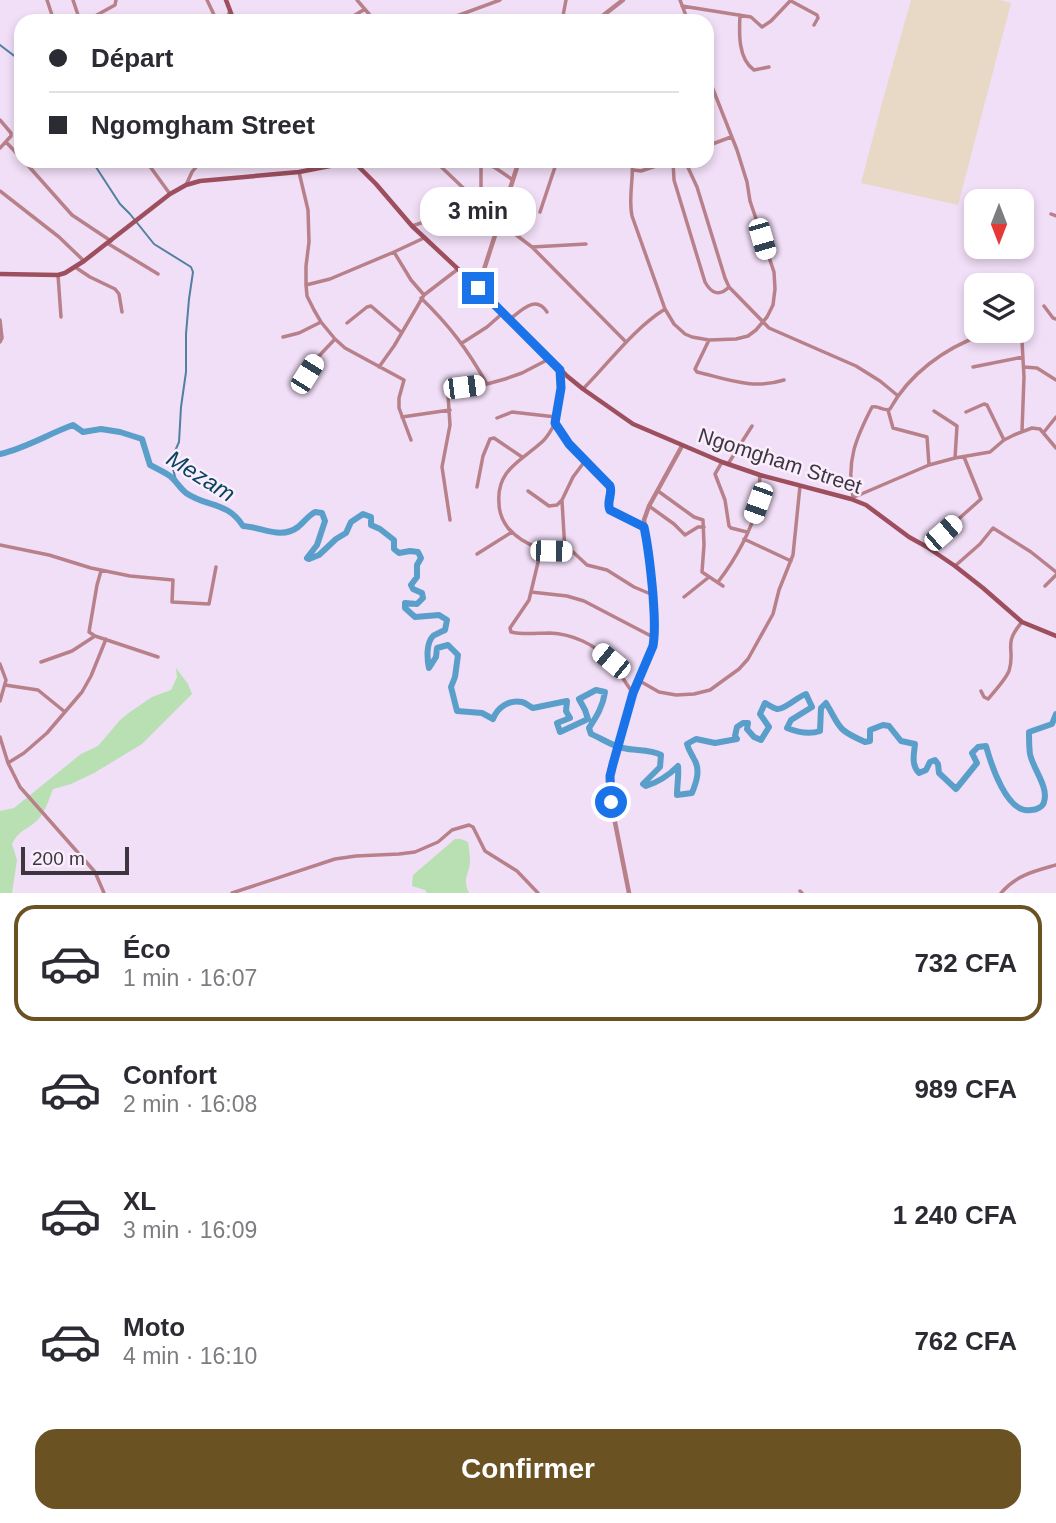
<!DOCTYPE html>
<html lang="fr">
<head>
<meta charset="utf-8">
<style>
  :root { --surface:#fff; --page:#f7f7f7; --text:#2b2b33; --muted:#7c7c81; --line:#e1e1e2; --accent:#6b5223 }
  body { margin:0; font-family:Helvetica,sans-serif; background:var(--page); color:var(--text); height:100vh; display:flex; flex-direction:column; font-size:26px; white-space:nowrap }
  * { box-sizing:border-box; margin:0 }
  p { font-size:23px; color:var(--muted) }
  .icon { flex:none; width:38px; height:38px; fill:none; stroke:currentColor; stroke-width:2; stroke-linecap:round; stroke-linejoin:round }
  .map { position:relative; height:893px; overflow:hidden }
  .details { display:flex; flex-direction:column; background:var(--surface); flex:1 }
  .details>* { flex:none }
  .guide { position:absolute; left:14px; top:14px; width:700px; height:154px; border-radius:21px; box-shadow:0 4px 10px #0003; display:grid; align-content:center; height:154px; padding:0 35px; background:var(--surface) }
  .needle { width:46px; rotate:180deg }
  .controls { position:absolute; left:964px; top:189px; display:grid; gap:14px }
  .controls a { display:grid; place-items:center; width:70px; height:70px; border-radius:14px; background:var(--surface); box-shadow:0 4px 10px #0003; font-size:35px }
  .scale { position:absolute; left:21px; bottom:18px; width:108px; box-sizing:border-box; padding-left:7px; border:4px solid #3d3640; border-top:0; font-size:19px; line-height:24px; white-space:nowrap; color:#3d3640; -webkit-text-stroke:5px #faeefd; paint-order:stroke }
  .end { position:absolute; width:32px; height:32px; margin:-16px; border:9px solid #1a73e8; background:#fff; box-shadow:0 0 0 4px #fff }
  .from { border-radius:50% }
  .bubble { position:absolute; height:49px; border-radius:21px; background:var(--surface); box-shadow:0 4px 10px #0003; font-size:23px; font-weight:700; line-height:49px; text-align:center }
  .car { position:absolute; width:21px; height:42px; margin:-21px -10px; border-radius:9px; box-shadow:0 0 5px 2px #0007; background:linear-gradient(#fff 24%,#345 0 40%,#fff 0 76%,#345 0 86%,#fff 0) }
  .guide b { display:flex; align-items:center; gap:24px; height:66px; font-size:26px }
  .guide b+b { border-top:2px solid var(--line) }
  .guide i { width:18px; height:18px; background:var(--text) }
  ul { padding:12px 0 0; list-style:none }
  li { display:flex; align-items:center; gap:21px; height:116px; margin:0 14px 10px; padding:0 21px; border:4px solid transparent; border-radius:21px }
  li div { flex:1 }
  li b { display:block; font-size:26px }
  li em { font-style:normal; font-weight:700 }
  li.active { border-color:var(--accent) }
  li>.icon { width:63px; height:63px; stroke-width:1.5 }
  .button { display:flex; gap:14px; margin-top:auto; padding:14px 35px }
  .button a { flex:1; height:80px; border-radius:21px; background:var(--accent); color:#fff; font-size:28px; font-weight:700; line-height:80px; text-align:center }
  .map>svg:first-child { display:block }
</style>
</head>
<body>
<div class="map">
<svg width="1056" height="893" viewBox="0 0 1056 893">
  <rect width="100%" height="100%" fill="#f1def7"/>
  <!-- education -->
  <path fill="#e8d9c7" d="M911,0H1000L1011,3L958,205L861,183L882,103Z"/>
  <!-- green -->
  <path fill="#b8e0b2" d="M176,668L188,684L192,694L142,744L94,773L71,784L53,789C48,802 44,816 33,824C21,833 20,830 12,844L17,860L12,893H0V811L14,808L81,754L98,746L120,720L130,712L152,697L171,690L177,677Z
    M455,839H461L468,842C469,848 470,856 470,862C469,875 462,879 469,893H427L425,890L412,886L413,875Z"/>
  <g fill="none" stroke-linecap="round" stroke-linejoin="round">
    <!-- stream -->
    <path stroke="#5180a1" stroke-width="2" d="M0,45L21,61
      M92,161L120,204L130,214L154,244L191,267L193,272L189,299L186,334V372L181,407L179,442L171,460L175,477L181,488"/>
    <!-- river -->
    <path stroke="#5a9fca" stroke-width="6" d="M0,454C26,448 48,434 73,425L83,432L101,429L120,432L142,439L150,465C156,468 164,472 170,476C176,481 180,488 186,493C208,508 227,501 243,526C262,527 281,540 298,527C304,522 308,516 315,512L322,513L325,521L317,545L307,558L309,559L319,555L336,539L346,533L351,522L363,514L371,517V525L380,529L394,540V549L399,553L410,551L418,552L421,558L417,565V577L411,585L413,589L422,593L423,598L417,604L405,603V608L415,617L439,615L447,620L445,630C443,631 434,635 433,636C426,643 427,659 429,668L436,657L437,648L448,645L458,655L455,677L451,687L457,711L482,713L493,719C497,708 509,699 522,702C526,703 529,706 533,708L567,701L566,711L570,718L557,723L560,732L588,719L585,710L579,699L596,690L605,692C603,706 597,716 589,728L591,734C601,738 612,746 623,748C635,751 650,749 661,755L660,767L643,784L646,786C659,782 669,775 678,766C679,776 677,785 677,795L692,793C696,783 701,770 694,759C691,753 689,751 687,744L696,739L715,743L737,739L735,736L737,727L743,723H748L747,729L754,737L761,740L769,727L760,714L765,703C769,705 773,708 777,709C784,710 797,697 806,694L812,707L791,720L787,728C797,732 809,735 820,731L821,708L826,703C841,728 836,729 865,742L870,741V730L883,725L889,726L901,741L915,744C914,754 911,765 919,773L926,770L930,762L935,760L938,764L939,773L956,789L977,763L972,753L978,747L986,746C991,764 1007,815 1031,810C1036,810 1043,807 1044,802C1049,787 1033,769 1030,754C1029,747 1029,739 1029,732L1052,724L1056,714"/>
    <!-- minor -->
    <path stroke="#b8818a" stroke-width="3.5" d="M47,0L54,21
      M73,0L80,21
      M207,0L217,21
      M357,0L375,21
      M680,0L688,21
      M791,1L817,15L818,18L814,25
      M682,6L751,17L762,27L771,21L791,0
      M740,15C739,33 738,59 754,70L769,67
      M86,21L115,5L116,0
      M228,21L229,13
      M345,21L365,9
      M443,21L500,0
      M562,21L566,0
      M0,120L11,133V136L0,148
      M6,142L21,158
      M707,146L731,137
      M24,161L72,215L111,241
      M146,161L170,194
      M435,161L499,222L532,247L626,342
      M481,161V188L484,204
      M632,161C634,179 628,197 632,216L665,309L674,324L685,334L692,337L709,340L736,339L748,336L756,330L767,317L773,305L775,289L774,272L750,201L747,182L737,150L707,74
      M673,161L674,180L705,282C711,293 719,297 729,287
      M685,161L697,187L725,278L729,287L769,328L856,366L880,381L897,395
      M482,163L494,167L513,180
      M633,170L641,171L671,161
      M299,172L308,210L309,242L306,266V285L307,296L314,310L321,322L335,339L345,348L404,380L399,398V408L411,440
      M186,185L192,172L201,161
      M0,191L59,237L84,261
      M540,212L557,161
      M1051,214L1056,216
      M412,226L442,216L466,201L475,199
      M107,243L158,274
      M532,247L586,244
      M75,267L90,277L115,289L119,294L122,312
      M58,275L61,317
      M306,285L330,279L394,252
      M424,295L411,280L394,252L424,238
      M421,298C450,326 467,349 487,384
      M1044,306L1053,318L1056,319
      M510,319C523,309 536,295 547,312
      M0,320L2,338L0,342
      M347,323L367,307L371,306L401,332
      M283,337L299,333L321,322
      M709,340L695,369L697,372C727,379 753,390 784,380
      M462,343L487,327L504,312
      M379,367L394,346L424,295L458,269
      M973,367L1023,357
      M1024,367L1037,368L1056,380
      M560,370L561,389L555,423L569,444L610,486C613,495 606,502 610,510L644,527
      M307,374L318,357L335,339
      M583,389C610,362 632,330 665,309
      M888,410L893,428L927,437L929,465
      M934,411L957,426L955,458
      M966,412L984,404L987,405L1004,440
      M402,417L450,410
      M497,418L512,412L556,417
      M555,423C552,429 549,435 543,441C523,460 496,469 499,503C499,513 502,520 508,528C527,549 545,550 572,551L587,565L607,570L634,587L653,595
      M1022,431L1024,377L1022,341
      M1044,432L1056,417
      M722,462L715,474L725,500L729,526L731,528L747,532
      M728,464L752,426
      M477,487L483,456L490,439L494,438L522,457
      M528,491L549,506L557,505L562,500L573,477L585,461
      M658,491L694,517L703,520L704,545L702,572L723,586
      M853,497C846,461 856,438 872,407C879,405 884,412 890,409C909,374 945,348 982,335
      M852,498L929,465L955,458L990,452L1004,440L1014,435L1032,428L1040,429L1056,448
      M562,501L565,551
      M649,506L674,524L685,535L698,527H704
      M450,520L442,467L450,425L448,395L458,393L464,387L487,384L505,379L522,373L549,359
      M744,539L791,561
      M0,545L49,555L91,568L130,576L173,580L172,602L209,604L216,567
      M927,547L981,499L964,457
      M541,550L529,600L510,628L511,632C524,635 536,633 550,633C572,634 595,644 610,661C619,670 625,683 633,693
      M477,554L512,532
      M955,566L980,544L993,528L1031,552L1056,572
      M101,571L97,585L89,632L95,636L158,657
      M718,582C735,560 752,530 758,503C760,494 759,484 760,475
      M1045,586L1056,575
      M531,592L567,596L584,601L653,637
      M684,597L709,577
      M41,662L72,651L95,636
      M0,664L6,680L0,701
      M638,680L659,692L676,695L694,694L710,690L739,669L748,659L773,614L779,590L793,555L800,486
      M5,685L38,690L65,712
      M981,691L984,697L988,699C995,691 1005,680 1009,671C1016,649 1002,645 1022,622
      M0,737L8,763L20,787L95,872L104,893
      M8,763L24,753L47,733L82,692L91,676L106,639
      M800,891L802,893
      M232,893L335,859L356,856L399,854L415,852L438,842L452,830L469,825L473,827L485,851L517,871L538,893
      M1001,893C1016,875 1035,871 1056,865"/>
    <!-- tertiary -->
    <path stroke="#b8818a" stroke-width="4.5" d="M596,21L623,0
      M478,288L519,161
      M629,893L611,802L610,776L633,693L653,646L655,615L649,551L644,520L649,506L682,446"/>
    <!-- secondary -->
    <path stroke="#9d4f5e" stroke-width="4.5" d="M226,0L234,21
      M353,161L376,184L412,226L504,312L567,376L583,389L633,424L722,462L760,475L851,499L866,505L909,537L927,547L955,566L983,588L1022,622L1056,636
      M0,274L58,275L65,273L84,261L170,194L186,185L200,181L299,172L335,165L343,161"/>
  </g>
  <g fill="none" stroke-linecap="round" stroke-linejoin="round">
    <!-- route -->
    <path stroke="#1a73e8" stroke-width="9" d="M478,288L560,370L561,388L555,423L569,444L610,486C613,494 606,502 610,510L644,527C649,550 651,572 653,595C654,613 656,628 653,646L633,693L613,764L610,776L611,802"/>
  </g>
  <g text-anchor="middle" stroke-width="5" stroke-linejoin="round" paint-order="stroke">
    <!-- street labels -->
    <g font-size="21" fill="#3d3640" stroke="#faeefd">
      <text transform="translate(780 461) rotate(18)" y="7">Ngomgham Street</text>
    </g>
    <!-- water labels -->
    <g font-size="23" font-style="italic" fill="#094360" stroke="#faeefd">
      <text transform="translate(201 476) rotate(32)" y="8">Mezam</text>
    </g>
  </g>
</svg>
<div class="controls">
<a><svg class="needle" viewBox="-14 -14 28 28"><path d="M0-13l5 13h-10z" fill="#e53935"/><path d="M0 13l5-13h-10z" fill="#7c7c81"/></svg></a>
<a><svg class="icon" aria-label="layers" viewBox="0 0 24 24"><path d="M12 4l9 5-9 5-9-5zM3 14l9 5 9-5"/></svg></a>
</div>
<div class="scale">200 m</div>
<i class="end from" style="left:611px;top:802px"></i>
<i class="end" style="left:478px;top:288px"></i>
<div class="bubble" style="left:420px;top:187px;width:116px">3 min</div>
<i class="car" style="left:762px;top:239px;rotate:164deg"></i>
<i class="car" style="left:307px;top:374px;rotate:32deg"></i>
<i class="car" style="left:464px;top:387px;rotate:83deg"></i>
<i class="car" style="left:758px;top:503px;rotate:200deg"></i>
<i class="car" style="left:943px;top:533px;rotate:49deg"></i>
<i class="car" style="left:551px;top:551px;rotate:91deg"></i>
<i class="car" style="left:611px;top:661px;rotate:309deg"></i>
<div class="guide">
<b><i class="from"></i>Départ</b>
<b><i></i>Ngomgham Street</b>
</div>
</div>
<section class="details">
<ul>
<li class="active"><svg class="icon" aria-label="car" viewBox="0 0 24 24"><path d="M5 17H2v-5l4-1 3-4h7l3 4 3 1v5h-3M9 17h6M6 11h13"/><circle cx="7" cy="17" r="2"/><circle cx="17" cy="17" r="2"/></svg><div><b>Éco</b><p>1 min · 16:07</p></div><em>732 CFA</em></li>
<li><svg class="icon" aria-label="car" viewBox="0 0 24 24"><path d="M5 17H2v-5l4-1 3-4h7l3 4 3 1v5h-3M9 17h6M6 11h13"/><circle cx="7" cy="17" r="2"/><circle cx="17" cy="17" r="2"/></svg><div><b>Confort</b><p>2 min · 16:08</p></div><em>989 CFA</em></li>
<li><svg class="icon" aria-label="car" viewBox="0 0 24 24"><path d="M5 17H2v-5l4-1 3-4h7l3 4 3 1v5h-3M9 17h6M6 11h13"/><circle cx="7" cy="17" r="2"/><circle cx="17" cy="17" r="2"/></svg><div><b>XL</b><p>3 min · 16:09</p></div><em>1 240 CFA</em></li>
<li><svg class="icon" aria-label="car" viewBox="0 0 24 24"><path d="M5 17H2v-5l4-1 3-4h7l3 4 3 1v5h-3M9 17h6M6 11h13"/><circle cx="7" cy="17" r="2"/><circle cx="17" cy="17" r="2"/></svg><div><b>Moto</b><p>4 min · 16:10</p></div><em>762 CFA</em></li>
</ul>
<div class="button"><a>Confirmer</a></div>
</section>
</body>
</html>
